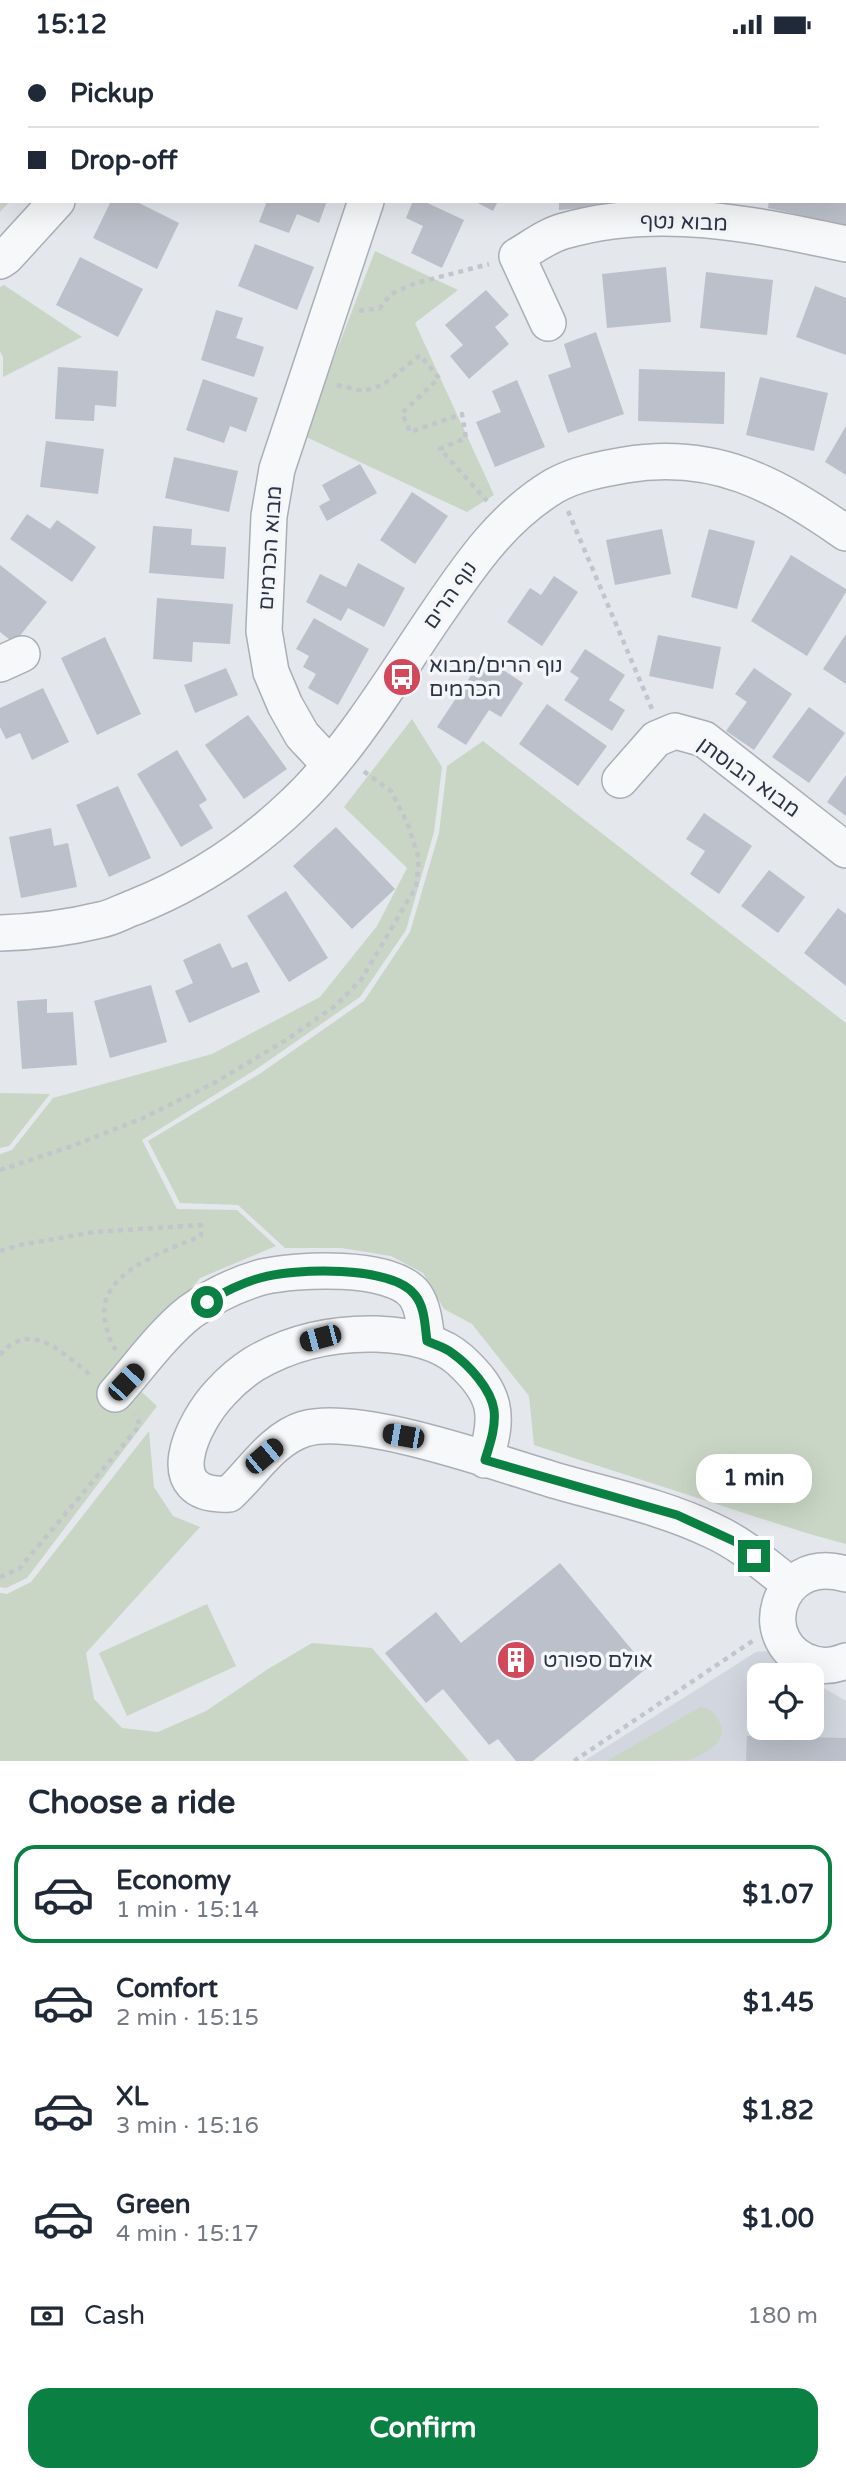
<!DOCTYPE html>
<html lang="en">
<head>
<meta charset="utf-8">
<style>
  :root { --surface:#fff; --page:#f6f6f7; --text:#1f2937; --muted:#747a83; --line:#e0e1e3; --accent:#0b8043 }
  body { margin:0; font-family:"Varela Round","Noto Sans Hebrew",sans-serif; background:var(--page); color:var(--text); height:100vh; display:flex; flex-direction:column; font-size:26px; white-space:nowrap }
  * { box-sizing:border-box; margin:0 }
  p { font-size:23px; color:var(--muted) }
  .icon { flex:none; width:38px; height:38px; fill:none; stroke:currentColor; stroke-width:2; stroke-linecap:round; stroke-linejoin:round }
  .map { position:relative; height:1712px; overflow:hidden }
  .sheet { display:flex; flex-direction:column; background:var(--surface); flex:1 }
  .sheet>* { flex:none }
  .top-card { position:absolute; left:0px; top:0px; width:847px; height:154px; box-shadow:0 7px 28px #0002; display:grid; align-content:center; height:154px; padding:0 28px; background:var(--surface) }
  .fabs { position:absolute; left:747px; top:1614px; display:grid; gap:14px }
  .fabs a { display:grid; place-items:center; width:77px; height:77px; border-radius:14px; background:var(--surface); box-shadow:0 7px 28px #0002; font-size:35px }
  .end { position:absolute; width:32px; height:32px; margin:-16px; border:9px solid #0b8043; background:#fff; box-shadow:0 0 0 4px #fff }
  .from { border-radius:50% }
  .bubble { position:absolute; height:49px; border-radius:21px; background:var(--surface); box-shadow:0 7px 28px #0002; font-size:23px; font-weight:700; line-height:49px; text-align:center }
  .car { position:absolute; width:21px; height:42px; margin:-21px -10px; border-radius:9px; box-shadow:0 0 5px 2px #0007; background:linear-gradient(#222 24%,#8ab4d8 0 40%,#222 0 76%,#8ab4d8 0 86%,#222 0) }
  .top-card b { display:flex; align-items:center; gap:24px; height:66px; font-size:26px }
  .top-card b+b { border-top:2px solid var(--line) }
  .top-card i { width:18px; height:18px; background:var(--text) }
  ul { padding:0; list-style:none }
  li { display:flex; align-items:center; gap:21px; height:98px; margin:0 14px 10px; padding:0 14px; border:4px solid transparent; border-radius:21px }
  li div { flex:1 }
  li b { display:block; font-size:26px }
  li em { font-style:normal; font-weight:700 }
  li.active { border-color:var(--accent) }
  li>.icon { width:63px; height:63px; stroke-width:1.5 }
  h2 { padding:0 28px; font-size:32px; line-height:84px }
  .pay { display:flex; align-items:center; gap:18px; height:77px; padding:0 28px; font-size:26px }
  .pay p { margin-inline-start:auto }
  .action { display:flex; gap:14px; margin-top:auto; padding:14px 28px }
  .action a { flex:1; height:80px; border-radius:21px; background:var(--accent); color:#fff; font-size:28px; font-weight:700; line-height:80px; text-align:center }
  .status { display:flex; justify-content:space-between; align-items:center; height:49px; padding:0 35px; background:var(--surface); direction:ltr }
  .status svg { height:19px; fill:currentColor }
  .map>svg:first-child { display:block }
</style>
</head>
<body>
<div class="status"><b>15:12</b><svg viewBox="0 0 49 12"><path d="M0 12V9h3v3zM5 12V6h3v6zM10 12V3h3v9zM15 12V0h3v12zM26 1h20v11H26zM47 4h2v5h-2z"/></svg></div>
<div class="map">
<svg width="846" height="1712" viewBox="0 0 846 1712">
  <rect width="100%" height="100%" fill="#e4e7ec"/>
  <!-- built -->
  <path fill="#d2d6de" d="M767,1602L800,1626H760V1678H812V1632L846,1652V1712H584L756,1603Z"/>
  <!-- green -->
  <path fill="#c9d6c5" d="M0,0H155L2,2V152H10L0,163Z
    M375,202L458,241L415,274L494,446L467,463L304,387Z
    M4,236L82,288L3,328V308L0,302V238Z
    M412,670L442,718L434,783L406,881L360,948L258,1019L142,1091L177,1160L237,1161L276,1197L200,1229L122,1325L157,1357L27,1529L6,1539L0,1538V1105L12,1101L53,1049L212,1005L320,948L377,877L407,819L344,758Z
    M483,692L846,974V1495L806,1484L534,1396L529,1347L472,1275L444,1260L423,1224L391,1207L341,1199H285L238,1156L180,1154L148,1092L261,1024L364,952L410,883L439,784L447,717Z
    M0,1044L50,1045L9,1097L0,1099Z
    M149,1382L154,1438L173,1467L200,1478L86,1604L94,1650L122,1679L158,1683L206,1662L268,1620L312,1594L372,1599L469,1712H0V1544L7,1545L31,1533Z
    M207,1555L236,1617L127,1667L99,1604Z
    M700,1658C710,1659 716,1664 720,1674C728,1693 706,1705 689,1711C677,1712 624,1712 607,1712Z"/>
  <!-- building -->
  <path fill="#bbc0ca" d="M111,152H135L179,174L157,220L93,189Z
    M267,152H327L319,174L297,165L289,184L259,173Z
    M413,152H423L464,171L442,219L411,204L423,177L406,169Z
    M474,152H498L493,162Z
    M559,152H640V154L559,161Z
    M769,152H846V176L768,159Z
    M255,195L314,218L297,261L238,237Z
    M80,208L143,240L118,288L56,256Z
    M666,218L671,273L607,279L602,225Z
    M706,223L773,231L767,286L700,279Z
    M815,237L846,249V306L796,288Z
    M486,241L509,266L495,278L509,295L469,330L450,307L463,296L445,276Z
    M216,261L243,269L236,289L264,298L254,328L201,311Z
    M596,283L624,365L568,384L548,326L571,318L564,295Z
    M58,318L118,322L116,358L95,356L94,372L55,370Z
    M639,320L725,323L724,375L638,372Z
    M760,328L828,344L814,402L746,386Z
    M203,330L258,349L246,383L230,377L224,394L186,381Z
    M517,331L545,398L495,418L476,373L501,363L492,342Z
    M846,377V426L825,413Z
    M46,392L104,400L98,445L40,438Z
    M174,408L238,422L229,463L165,449Z
    M360,415L377,444L327,472L319,457L330,451L322,436Z
    M412,443L448,467L415,515L380,491Z
    M27,465L50,480L57,471L96,498L72,533L10,490Z
    M153,477L192,480L191,496L226,498L224,530L149,524Z
    M662,480L671,525L615,536L606,491Z
    M709,480L755,492L737,560L691,548Z
    M791,506L846,540V543L807,607L751,572Z
    M358,514L405,539L384,578L348,559L341,572L306,553L320,525L346,538Z
    M0,516L47,553L14,594L0,583Z
    M554,527L578,543L542,597L507,573L530,539L541,546Z
    M157,549L233,555L230,595L193,593L192,613L153,610Z
    M314,569L369,600L338,656L308,639L316,625L303,618L309,607L296,600Z
    M846,585V635L823,620Z
    M658,586L721,598L713,640L649,627Z
    M105,588L141,665L97,686L61,609Z
    M585,600L625,626L609,651L625,661L612,682L564,651L579,629L570,623Z
    M483,608L523,634L501,668L489,661L466,696L437,678Z
    M226,619L238,646L195,664L184,636Z
    M754,619L792,645L754,701L726,682L747,653L735,645Z
    M43,639L69,693L32,711L20,684L6,690L0,678V659Z
    M547,655L607,697L578,737L519,695Z
    M809,658L845,684L809,734L772,708Z
    M248,666L287,720L244,750L205,696Z
    M177,701L207,751L199,756L213,779L181,798L137,725Z
    M846,726V767L827,753Z
    M118,737L151,809L109,828L76,756Z
    M704,764L752,797L719,845L690,825L705,802L686,790Z
    M336,778L395,840L352,880L293,817Z
    M51,779L54,797L68,794L77,838L21,849L9,788Z
    M769,821L805,848L778,884L741,857Z
    M286,842L328,909L289,933L247,867Z
    M838,859L846,865V937L804,904Z
    M220,894L232,919L247,913L260,943L189,974L175,942L193,934L183,911Z
    M151,936L167,993L110,1009L94,952Z
    M47,950V964L73,963L77,1016L22,1020L17,952Z
    M560,1514L647,1619L533,1712H516L498,1690L489,1696L443,1640L426,1654L385,1604L436,1563L461,1594Z
    M747,1687L846,1689V1712H746Z"/>
  <g fill="none" stroke-linecap="round" stroke-linejoin="round">
    <!-- minor casing -->
    <g stroke="#a9aeb7" stroke-width="38">
      <path id="minor" d="M193,2L195,0
        M459,2L461,0
        M0,212L6,208L57,152
        M548,274L517,207C531,199 548,186 564,182C657,155 754,175 846,195
        M0,615L22,605
        M329,715L302,686L285,656L271,623L264,582L269,467L277,420L366,152
        M620,731L656,690L675,682L704,690L846,801
        M0,884C33,883 68,879 100,871C112,869 123,862 135,858C195,834 247,800 294,755C347,705 390,634 431,573C466,522 499,470 554,437C575,425 602,420 625,416C715,401 775,435 846,484
        M115,1345C138,1319 163,1284 190,1263C211,1248 237,1235 262,1228C296,1220 392,1215 415,1246C424,1259 425,1278 427,1292
        M485,1411C500,1365 496,1344 460,1311C438,1291 405,1286 376,1285C333,1284 291,1293 254,1315C243,1322 230,1333 221,1343C192,1373 156,1449 229,1445C252,1424 272,1390 304,1380C360,1364 499,1415 557,1432C609,1447 664,1458 713,1482C742,1495 766,1517 791,1536
        M846,1525C774,1504 752,1598 814,1615C825,1618 836,1616 846,1612"/>
    </g>
    <!-- path -->
    <path stroke="#c2c5cb" stroke-width="4.5" stroke-dasharray="5 5" stroke-linecap="butt" d="M359,262L380,259L391,245L413,235L489,215
      M337,336L363,342L383,336L420,306L439,329L402,364L410,383L462,365L466,389L440,400L487,452
      M568,462L652,660
      M0,1121L72,1097L143,1069L214,1034L286,991L335,957L361,931L416,838L419,810L407,773L391,742L362,721
      M0,1202L20,1196L94,1183L201,1176V1187C166,1202 91,1225 106,1276C108,1285 110,1294 116,1301
      M0,1306C31,1268 66,1307 93,1328
      M0,1528L19,1520L140,1376L135,1365
      M574,1712L754,1591"/>
    <!-- minor -->
    <use href="#minor" stroke="#f7f8fa" stroke-width="35"/>
  </g>
  <g fill="none" stroke-linecap="round" stroke-linejoin="round">
    <!-- route -->
    <path stroke="#0b8043" stroke-width="9" d="M207,1253C224,1243 241,1234 260,1229C294,1219 392,1216 415,1246C425,1258 425,1278 427,1292C435,1296 445,1298 452,1304C469,1316 491,1340 494,1361C496,1378 490,1395 485,1411L677,1466L736,1493L754,1507"/>
  </g>
  <!-- icons -->
  <defs>
    <g id="bus-disc" transform="scale(2.0125)"><circle r="9.5" fill="#d1495b" stroke="#f4f6f9"/><path d="M-5-6H5V4H4V6H2V4H-2V6H-4V4H-5ZM-3.5-4V0h7V-4ZM-3.5 1.2v1.5H-2V1.2ZM2 1.2v1.5H3.5V1.2Z" fill="#fff"/></g>
    <g id="building-disc" transform="scale(2.0125)"><circle r="9.5" fill="#d1495b" stroke="#f4f6f9"/><path d="M-4-6H4V6H1V3H-1V6H-4ZM-2.5-4.3h1.7v1.8h-1.7ZM.8-4.3h1.7v1.8H.8ZM-2.5-1h1.7V.8h-1.7ZM.8-1h1.7V.8H.8Z" fill="#fff"/></g>
  </defs>
  <g fill-rule="evenodd">
    <use href="#bus-disc" x="402" y="628"/>
    <use href="#building-disc" x="516" y="1611"/>
  </g>
  <g text-anchor="middle" stroke-width="7" stroke-linejoin="round" paint-order="stroke">
    <!-- street labels -->
    <g font-size="21" fill="#2b3445" stroke="#f4f6f9">
      <text transform="translate(684 173) rotate(2)" y="7">מבוא נטף</text>
      <text transform="translate(270 499) rotate(-86)" y="7">מבוא הכרמים</text>
      <text transform="translate(450 546) rotate(-55)" y="7">נוף הרים</text>
      <text transform="translate(749 728) rotate(36)" y="7">מבוא הבוסתן</text>
    </g>
    <!-- poi labels -->
    <g font-size="21" fill="#2b3445" stroke="#f4f6f9" text-anchor="start">
      <text x="429" y="623">נוף הרים/מבוא<tspan x="429" dy="24">הכרמים</tspan></text>
      <text x="543" y="1618">אולם ספורט</text>
    </g>
  </g>
</svg>
<div class="fabs">
<a><svg class="icon" aria-label="locate" viewBox="0 0 24 24"><circle cx="12" cy="12" r="6"/><path d="M12 2v4M12 18v4M2 12h4M18 12h4"/></svg></a>
</div>
<i class="end from" style="left:207px;top:1253px"></i>
<i class="end" style="left:754px;top:1507px"></i>
<div class="bubble" style="left:696px;top:1405px;width:116px">1 min</div>
<i class="car" style="left:320px;top:1289px;rotate:255deg"></i>
<i class="car" style="left:126px;top:1333px;rotate:43deg"></i>
<i class="car" style="left:403px;top:1387px;rotate:280deg"></i>
<i class="car" style="left:264px;top:1407px;rotate:50deg"></i>
<div class="top-card">
<b><i class="from"></i>Pickup</b>
<b><i></i>Drop-off</b>
</div>
</div>
<section class="sheet">
<h2>Choose a ride</h2>
<ul>
<li class="active"><svg class="icon" aria-label="car" viewBox="0 0 24 24"><path d="M5 17H2v-5l4-1 3-4h7l3 4 3 1v5h-3M9 17h6M6 11h13"/><circle cx="7" cy="17" r="2"/><circle cx="17" cy="17" r="2"/></svg><div><b>Economy</b><p>1 min · 15:14</p></div><em>$1.07</em></li>
<li><svg class="icon" aria-label="car" viewBox="0 0 24 24"><path d="M5 17H2v-5l4-1 3-4h7l3 4 3 1v5h-3M9 17h6M6 11h13"/><circle cx="7" cy="17" r="2"/><circle cx="17" cy="17" r="2"/></svg><div><b>Comfort</b><p>2 min · 15:15</p></div><em>$1.45</em></li>
<li><svg class="icon" aria-label="car" viewBox="0 0 24 24"><path d="M5 17H2v-5l4-1 3-4h7l3 4 3 1v5h-3M9 17h6M6 11h13"/><circle cx="7" cy="17" r="2"/><circle cx="17" cy="17" r="2"/></svg><div><b>XL</b><p>3 min · 15:16</p></div><em>$1.82</em></li>
<li><svg class="icon" aria-label="car" viewBox="0 0 24 24"><path d="M5 17H2v-5l4-1 3-4h7l3 4 3 1v5h-3M9 17h6M6 11h13"/><circle cx="7" cy="17" r="2"/><circle cx="17" cy="17" r="2"/></svg><div><b>Green</b><p>4 min · 15:17</p></div><em>$1.00</em></li>
</ul>
<div class="pay"><svg class="icon" aria-label="cash" viewBox="0 0 24 24"><path d="M3 7h18v10H3z"/><circle cx="12" cy="12" r="2"/></svg>Cash<p>180 m</p></div>
<div class="action"><a>Confirm</a></div>
</section>
</body>
</html>
